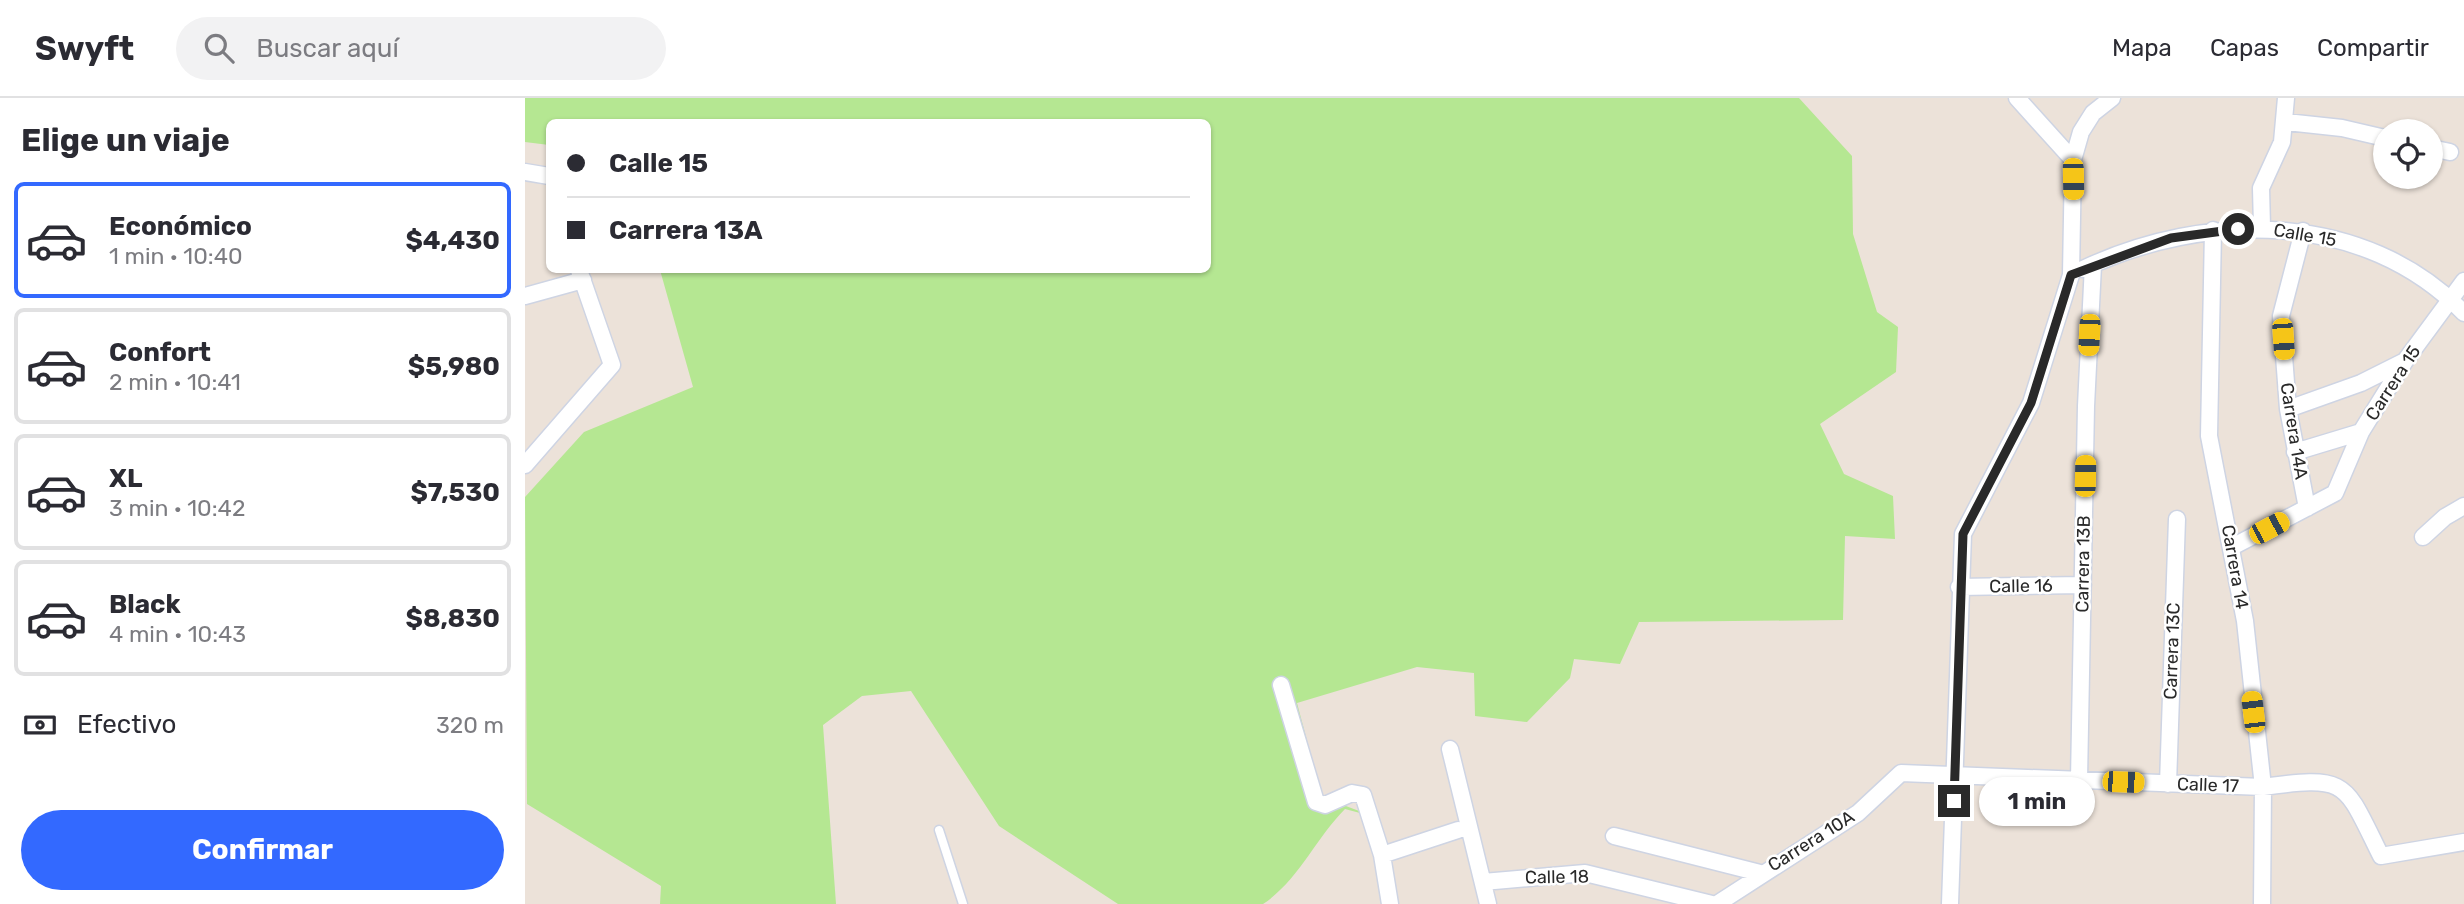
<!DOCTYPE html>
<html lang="es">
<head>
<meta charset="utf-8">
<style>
  :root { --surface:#fff; --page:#f2f2f3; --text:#2b2b33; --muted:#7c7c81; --line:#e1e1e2; --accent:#3369ff }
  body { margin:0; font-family:Rubik,sans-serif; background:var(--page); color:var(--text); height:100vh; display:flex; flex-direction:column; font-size:26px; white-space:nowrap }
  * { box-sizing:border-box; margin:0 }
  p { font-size:23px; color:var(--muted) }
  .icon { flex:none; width:38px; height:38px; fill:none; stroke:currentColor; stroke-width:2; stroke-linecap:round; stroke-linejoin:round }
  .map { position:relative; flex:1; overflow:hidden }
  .details { display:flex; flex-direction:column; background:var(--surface); width:525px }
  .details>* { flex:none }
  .banner { position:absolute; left:21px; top:21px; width:665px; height:154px; border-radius:10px; box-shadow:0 2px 5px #0004; display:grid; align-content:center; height:154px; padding:0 21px; background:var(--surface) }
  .tools { position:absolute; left:1848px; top:21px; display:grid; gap:14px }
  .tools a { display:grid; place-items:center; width:70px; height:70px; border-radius:50%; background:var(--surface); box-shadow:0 2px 5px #0004; font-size:35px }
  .end { position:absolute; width:32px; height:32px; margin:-16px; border:9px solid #292929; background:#fff; box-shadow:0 0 0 4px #fff }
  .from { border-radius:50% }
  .bubble { position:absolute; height:49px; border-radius:24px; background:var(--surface); box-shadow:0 2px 5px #0004; font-size:23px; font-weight:700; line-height:49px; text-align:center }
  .car { position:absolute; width:21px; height:42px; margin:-21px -10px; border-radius:9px; box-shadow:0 0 5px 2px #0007; background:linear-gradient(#f5c518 24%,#345 0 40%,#f5c518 0 76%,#345 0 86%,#f5c518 0) }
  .banner b { display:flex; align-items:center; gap:24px; height:66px; font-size:26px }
  .banner b+b { border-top:2px solid var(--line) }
  .banner i { width:18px; height:18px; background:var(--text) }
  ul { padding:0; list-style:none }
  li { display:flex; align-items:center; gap:21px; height:116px; margin:0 14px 10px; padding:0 7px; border:4px solid var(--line); border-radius:10px }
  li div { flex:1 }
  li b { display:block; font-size:26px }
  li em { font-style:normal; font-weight:700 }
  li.active { border-color:var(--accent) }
  li>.icon { width:63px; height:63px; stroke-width:1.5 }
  h2 { padding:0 21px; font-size:32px; line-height:84px }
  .pay { display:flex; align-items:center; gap:18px; height:77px; padding:0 21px; font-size:26px }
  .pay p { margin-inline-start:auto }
  .primary-button { display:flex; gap:14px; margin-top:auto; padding:14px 21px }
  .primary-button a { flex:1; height:80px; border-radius:42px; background:var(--accent); color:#fff; font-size:28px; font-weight:700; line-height:80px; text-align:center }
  header { display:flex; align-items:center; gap:42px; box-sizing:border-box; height:98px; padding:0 35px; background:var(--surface); border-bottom:2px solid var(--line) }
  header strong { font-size:33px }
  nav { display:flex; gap:38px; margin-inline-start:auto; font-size:24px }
  .search { width:490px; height:63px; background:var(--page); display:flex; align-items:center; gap:18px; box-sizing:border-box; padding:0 24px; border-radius:38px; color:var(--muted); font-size:26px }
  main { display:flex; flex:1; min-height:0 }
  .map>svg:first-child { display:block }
</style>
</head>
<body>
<header>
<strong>Swyft</strong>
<div class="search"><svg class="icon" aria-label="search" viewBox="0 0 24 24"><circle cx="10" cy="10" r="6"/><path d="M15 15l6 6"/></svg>Buscar aquí</div>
<nav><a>Mapa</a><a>Capas</a><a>Compartir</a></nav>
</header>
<main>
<section class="details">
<h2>Elige un viaje</h2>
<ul>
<li class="active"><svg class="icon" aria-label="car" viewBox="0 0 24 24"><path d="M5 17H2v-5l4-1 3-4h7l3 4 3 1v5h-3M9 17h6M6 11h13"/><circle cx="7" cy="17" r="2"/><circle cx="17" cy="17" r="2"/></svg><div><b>Económico</b><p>1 min · 10:40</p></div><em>$4,430</em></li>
<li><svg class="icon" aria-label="car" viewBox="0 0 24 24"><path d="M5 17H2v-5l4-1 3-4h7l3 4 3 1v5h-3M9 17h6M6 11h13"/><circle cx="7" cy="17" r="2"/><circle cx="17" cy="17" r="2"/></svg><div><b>Confort</b><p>2 min · 10:41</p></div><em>$5,980</em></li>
<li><svg class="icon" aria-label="car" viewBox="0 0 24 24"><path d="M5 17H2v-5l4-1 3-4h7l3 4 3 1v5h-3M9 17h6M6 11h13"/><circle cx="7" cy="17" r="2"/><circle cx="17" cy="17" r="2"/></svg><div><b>XL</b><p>3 min · 10:42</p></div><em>$7,530</em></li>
<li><svg class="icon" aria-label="car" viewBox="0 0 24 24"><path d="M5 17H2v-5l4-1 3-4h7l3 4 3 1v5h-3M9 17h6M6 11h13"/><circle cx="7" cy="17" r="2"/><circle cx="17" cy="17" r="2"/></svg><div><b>Black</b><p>4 min · 10:43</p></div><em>$8,830</em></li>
</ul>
<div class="pay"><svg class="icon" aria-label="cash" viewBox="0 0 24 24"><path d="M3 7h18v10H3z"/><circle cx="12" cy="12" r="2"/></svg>Efectivo<p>320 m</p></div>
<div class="primary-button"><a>Confirmar</a></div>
</section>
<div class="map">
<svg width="1939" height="806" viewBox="0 0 1939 806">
  <rect width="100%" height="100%" fill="#ece2d9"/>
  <!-- green -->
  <path fill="#b5e792" d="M0,0H1274L1327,58L1328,136L1352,214L1373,229L1371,274L1295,326L1319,376L1368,398L1370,441L1320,438L1318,522L1114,524L1095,566L1049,561L1045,580L1002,624L950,618L949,575L892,569L772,605L797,699L850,719L820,711C791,740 773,783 738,806H593L474,728L386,593L337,598L298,627L311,806H135L136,788L2,706L0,399L59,334L168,289L135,172H682V24H24V47L0,44Z"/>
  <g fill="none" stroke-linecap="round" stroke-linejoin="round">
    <!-- lane casing -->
    <g stroke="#ced4e3" stroke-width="11">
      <path id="lane" d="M414,732L438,806"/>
    </g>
    <!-- street casing -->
    <g stroke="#ced4e3" stroke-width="19">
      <path id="street" d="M1492,0L1548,62
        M1761,24L1817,30L1860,40
        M1906,50L1925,54
        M0,74L24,78
        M1737,129L1736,90L1757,44L1761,0
        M1688,132L1684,338L1720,523L1738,689L1737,806
        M1778,133L1756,218L1763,311L1782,410
        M1558,171C1681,113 1839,112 1939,215
        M0,198L58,182
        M1763,311L1836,285L1880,263
        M1770,354L1836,334
        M0,367L87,267L54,172
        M1898,439L1920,419L1939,408
        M1707,449L1810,395L1836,334L1880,263L1939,183
        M1434,489L1558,487
        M756,587L791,704L800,707L827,695L838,697L857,757L865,806
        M925,651L963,806
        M1554,682L1561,308L1568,167
        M1643,686L1652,421
        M1089,738L1235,775
        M857,757L933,732
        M958,784L1060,775L1187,806
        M1192,806L1333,715L1376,675L1738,689C1825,677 1819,684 1856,758L1939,744
        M1425,806L1438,436L1506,305L1546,177L1548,62L1556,34L1568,15L1587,0"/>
    </g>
    <!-- lane -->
    <use href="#lane" stroke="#fff" stroke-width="8"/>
    <!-- street -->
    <use href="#street" stroke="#fff" stroke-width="16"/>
  </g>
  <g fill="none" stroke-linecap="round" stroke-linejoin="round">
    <!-- route -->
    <path stroke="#292929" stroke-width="9" d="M1429,703L1438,436L1506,305L1546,177L1646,140L1713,131"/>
  </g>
  <g text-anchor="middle" stroke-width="5" stroke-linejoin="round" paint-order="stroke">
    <!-- street labels -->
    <g font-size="18" fill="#292929" stroke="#fff">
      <text transform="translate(1780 137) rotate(10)" y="6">Calle 15</text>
      <text transform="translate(1868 285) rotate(-57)" y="6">Carrera 15</text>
      <text transform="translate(1769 333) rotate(81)" y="6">Carrera 14A</text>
      <text transform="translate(1558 466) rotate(-89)" y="6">Carrera 13B</text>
      <text transform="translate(1710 469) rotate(80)" y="6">Carrera 14</text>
      <text transform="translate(1496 488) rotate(-1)" y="6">Calle 16</text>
      <text transform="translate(1647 553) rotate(-88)" y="6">Carrera 13C</text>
      <text transform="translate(1683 687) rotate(2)" y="6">Calle 17</text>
      <text transform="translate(1286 743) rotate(-32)" y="6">Carrera 10A</text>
      <text transform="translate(1032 779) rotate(-1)" y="6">Calle 18</text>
    </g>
  </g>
</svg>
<div class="tools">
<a><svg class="icon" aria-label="locate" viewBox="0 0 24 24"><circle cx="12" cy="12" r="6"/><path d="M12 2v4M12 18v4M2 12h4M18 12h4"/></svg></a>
</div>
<i class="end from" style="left:1713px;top:131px"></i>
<i class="end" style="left:1429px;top:703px"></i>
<div class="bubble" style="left:1454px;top:679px;width:116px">1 min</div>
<i class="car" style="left:1548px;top:81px;rotate:179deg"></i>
<i class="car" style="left:1564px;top:237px;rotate:183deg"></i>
<i class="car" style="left:1758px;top:241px;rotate:176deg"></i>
<i class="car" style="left:1560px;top:378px;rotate:1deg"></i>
<i class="car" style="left:1744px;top:430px;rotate:62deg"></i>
<i class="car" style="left:1728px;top:614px;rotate:353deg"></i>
<i class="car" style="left:1598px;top:684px;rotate:92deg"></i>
<div class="banner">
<b><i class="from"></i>Calle 15</b>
<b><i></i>Carrera 13A</b>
</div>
</div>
</main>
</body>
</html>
